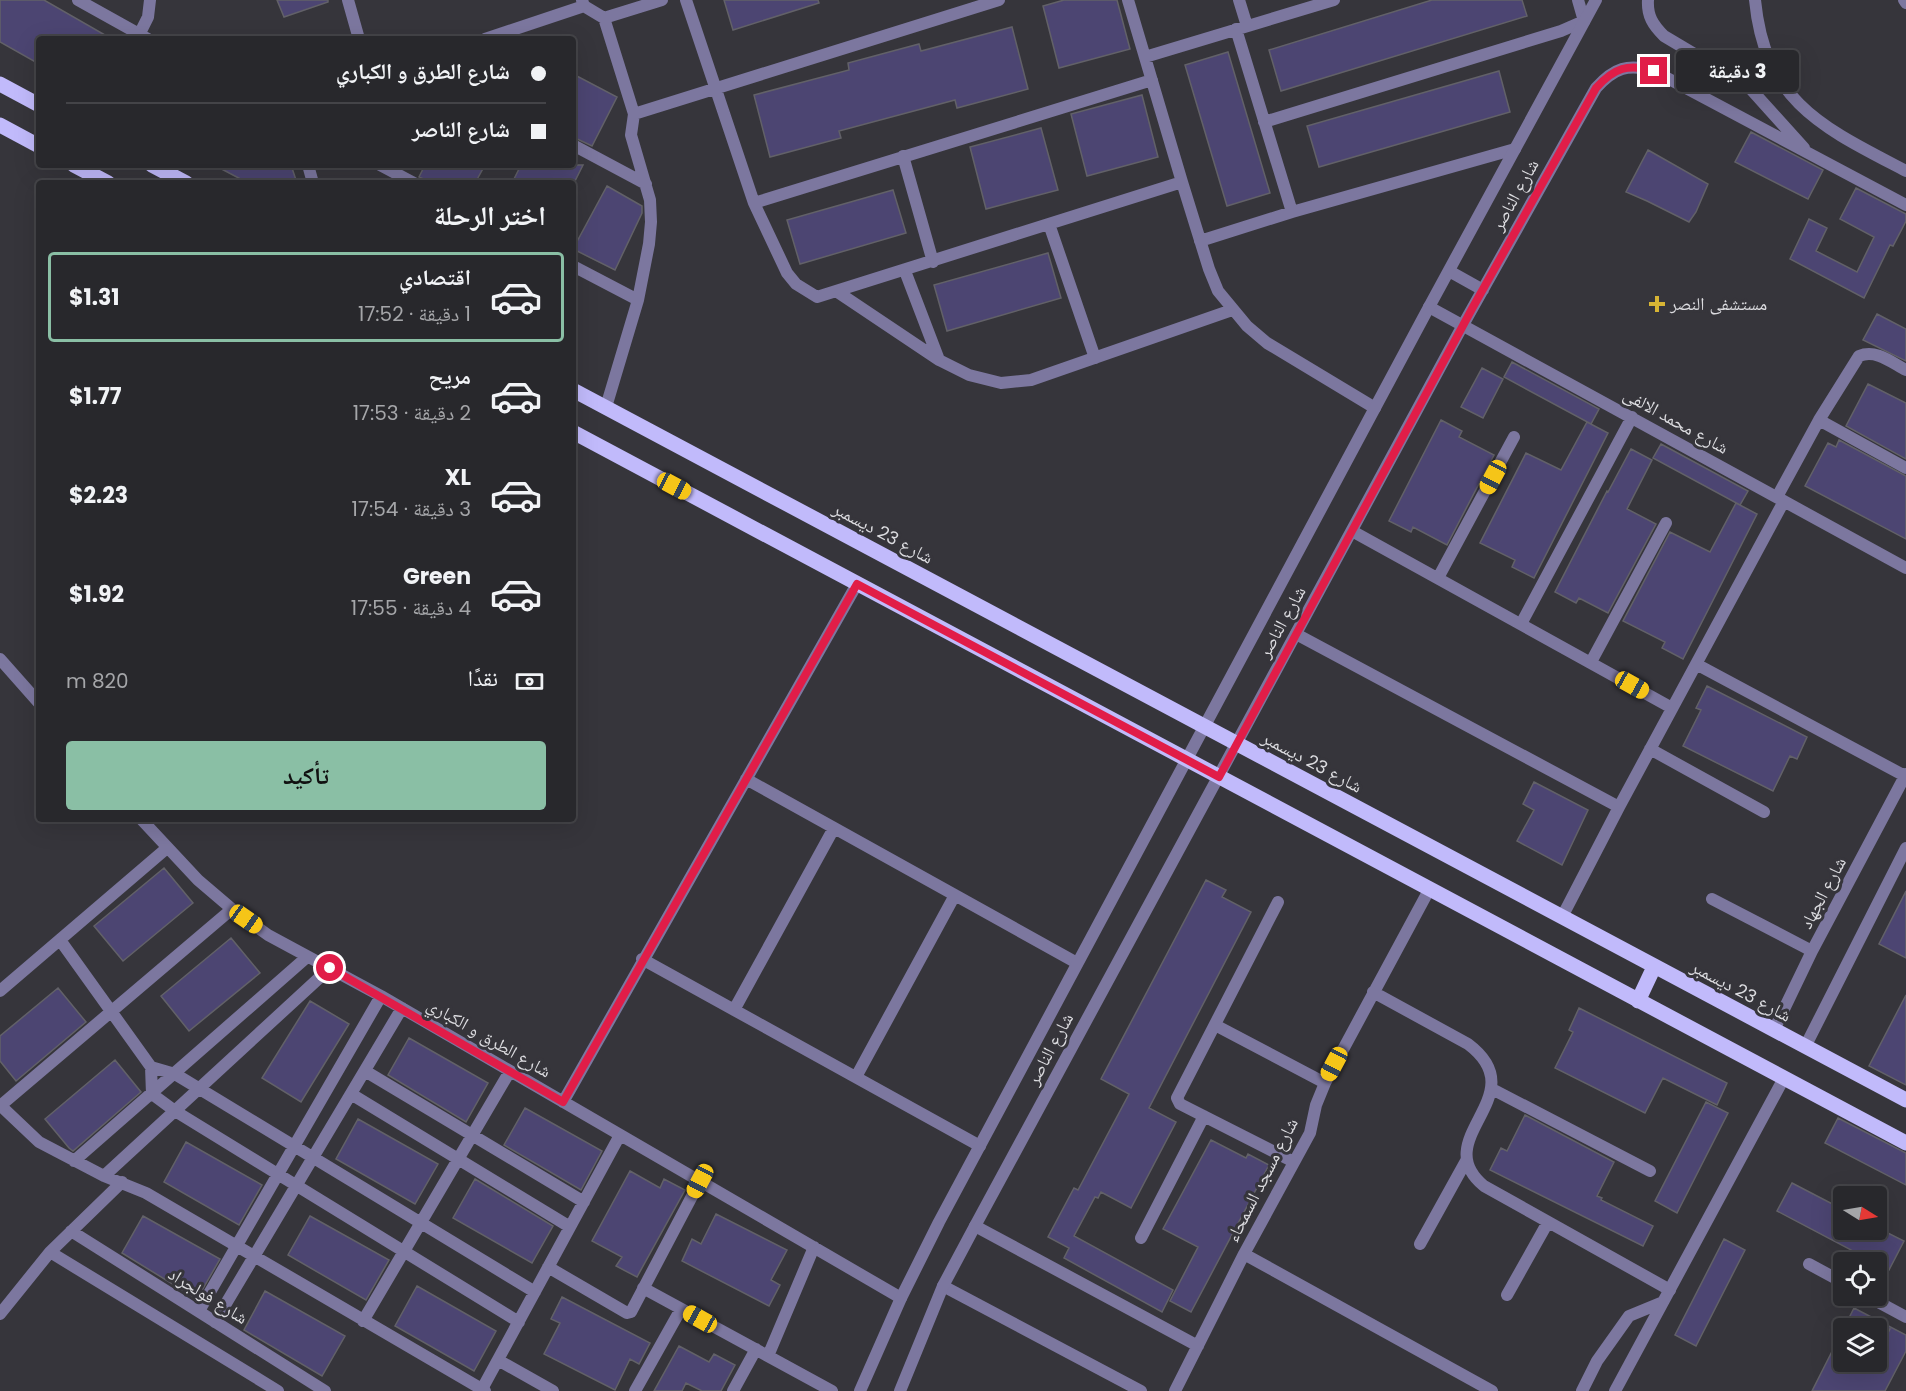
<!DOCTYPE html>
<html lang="ar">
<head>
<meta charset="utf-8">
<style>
  :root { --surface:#28282c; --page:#343438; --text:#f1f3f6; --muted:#a5a6a9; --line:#444448; --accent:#8abfa5 }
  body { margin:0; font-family:Poppins,"Noto Naskh Arabic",sans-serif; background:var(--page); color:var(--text); direction:rtl; height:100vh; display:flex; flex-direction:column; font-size:22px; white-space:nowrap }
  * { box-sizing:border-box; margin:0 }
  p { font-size:20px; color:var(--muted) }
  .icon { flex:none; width:33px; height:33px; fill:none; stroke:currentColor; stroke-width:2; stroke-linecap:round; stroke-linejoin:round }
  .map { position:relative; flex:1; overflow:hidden; direction:ltr }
  .details { position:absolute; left:36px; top:180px; width:540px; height:642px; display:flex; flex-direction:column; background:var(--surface); border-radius:6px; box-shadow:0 6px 24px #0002,0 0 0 2px var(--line); direction:rtl }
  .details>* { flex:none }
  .guide { position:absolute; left:36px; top:36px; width:540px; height:132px; border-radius:6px; box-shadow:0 6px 24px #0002,0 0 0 2px var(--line); direction:rtl; display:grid; align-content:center; height:132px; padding:0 30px; background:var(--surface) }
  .needle { width:39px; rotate:101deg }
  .controls { position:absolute; left:1833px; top:1186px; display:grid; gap:12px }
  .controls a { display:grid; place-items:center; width:54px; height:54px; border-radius:6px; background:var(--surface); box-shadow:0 6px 24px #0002,0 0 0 2px var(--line); font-size:30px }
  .end { position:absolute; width:27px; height:27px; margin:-14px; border:8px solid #e11d48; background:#fff; box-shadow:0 0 0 3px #fff }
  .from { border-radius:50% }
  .bubble { position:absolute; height:42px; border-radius:6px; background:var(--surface); box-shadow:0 6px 24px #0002,0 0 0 2px var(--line); font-size:20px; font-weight:700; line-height:42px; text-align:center; direction:rtl }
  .car { position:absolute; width:18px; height:36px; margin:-18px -9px; border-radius:8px; box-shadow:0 0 4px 2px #0007; background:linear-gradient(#f5c518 24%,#345 0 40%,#f5c518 0 76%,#345 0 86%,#f5c518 0) }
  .guide b { display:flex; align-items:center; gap:21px; height:57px; font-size:22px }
  .guide b+b { border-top:2px solid var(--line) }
  .guide i { width:15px; height:15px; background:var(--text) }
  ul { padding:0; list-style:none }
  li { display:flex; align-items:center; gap:18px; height:90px; margin:0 12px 9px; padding:0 18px; border:3px solid transparent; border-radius:6px }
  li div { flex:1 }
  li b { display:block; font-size:22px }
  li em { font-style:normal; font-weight:700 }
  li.active { border-color:var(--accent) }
  li>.icon { width:54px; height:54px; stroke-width:1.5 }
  h2 { padding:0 30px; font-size:27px; line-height:72px }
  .pay { display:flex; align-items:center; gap:15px; height:66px; padding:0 30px; font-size:22px }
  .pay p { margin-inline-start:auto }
  .cta { display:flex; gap:12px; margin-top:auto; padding:12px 30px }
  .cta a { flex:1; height:69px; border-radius:6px; background:var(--accent); color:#111; font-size:24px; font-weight:700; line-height:69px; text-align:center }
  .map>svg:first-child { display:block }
</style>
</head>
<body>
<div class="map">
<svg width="1906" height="1391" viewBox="0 0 1906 1391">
  <rect width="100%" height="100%" fill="#36353b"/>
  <!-- building -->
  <path fill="#4c4572" stroke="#626168" stroke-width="1.5" fill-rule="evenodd" d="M0,0H44L112,39H39V64L0,42Z
    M277,0H328V2L284,17Z
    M724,0H818L819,3L733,30Z
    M1064,0H1117L1130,49L1059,68L1043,6Z
    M1432,0H1522L1527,16L1281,91L1269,50Z
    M1012,27L1028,89L957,108L955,100L839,131L841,138L770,157L754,95L849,70L848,63L919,44L921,51Z
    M1228,52L1270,193L1227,206L1185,65Z
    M1499,71L1510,112L1319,167L1307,126Z
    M573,74L617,97L592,146L573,137Z
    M1142,95L1158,157L1087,176L1071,114Z
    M1041,128L1058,190L986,209L970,147Z
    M1751,132L1823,170L1808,199L1735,162Z
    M1648,150L1708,184L1696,212L1689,222L1647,201L1626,192Z
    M214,165H291L297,183H248Z
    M425,165H485L475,183H432L419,177Z
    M521,165H583L574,183H512Z
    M607,186L642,206V213L615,270L573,249Z
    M1856,188L1906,214V221L1893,246L1890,245L1864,298L1790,259L1809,219L1827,228L1816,251L1857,272L1874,237L1840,219Z
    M893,190L906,233L800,264L787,220Z
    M1048,253L1061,298L947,331L934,285Z
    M1877,314L1906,329V361L1863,340Z
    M1512,362L1599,409L1591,424L1504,377Z
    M1482,368L1503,379L1483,418L1461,407Z
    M1868,384L1906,403V459L1846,426Z
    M1441,420L1462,431L1459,437L1494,455L1447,545L1413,527L1411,532L1389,521Z
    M1587,422L1608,433L1534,578L1512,567L1515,560L1480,543L1526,453L1561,470Z
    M1839,440L1906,476V539L1805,486L1828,443L1836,447Z
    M1661,444L1748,491L1740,505L1653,458Z
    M1631,449L1652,460L1627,509L1656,524L1608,613L1579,598L1576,603L1555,592L1607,491L1608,492Z
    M1736,503L1757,514L1683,659L1662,648L1665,642L1623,621L1670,532L1710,552Z
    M1707,686L1807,737L1797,759L1790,756L1773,791L1683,746L1701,710L1696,708Z
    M1534,782L1588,810L1562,865L1517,841L1534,810L1523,804Z
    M164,868L193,903L123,961L94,926Z
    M1206,880L1226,890L1222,897L1251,912L1149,1108L1176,1122L1131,1208L1101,1192L1098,1198L1095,1197L1074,1236L1173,1290L1162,1312L1064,1258L1069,1248L1048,1237L1074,1188L1078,1190L1129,1094L1101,1079Z
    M1906,891V958L1879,944Z
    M231,938L260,973L189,1031L161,996Z
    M58,988L86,1022L16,1081L0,1061V1036Z
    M1906,995V1085L1869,1066Z
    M310,1001L349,1024L301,1102L262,1078Z
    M1579,1008L1727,1083L1717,1105L1663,1078L1645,1113L1555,1068L1573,1032L1569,1030Z
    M409,1038L488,1083L466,1122L388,1075Z
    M115,1060L141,1092L73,1151L69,1148L45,1119Z
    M1706,1102L1728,1113L1677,1213L1655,1201Z
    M525,1108L602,1151L581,1190L504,1145Z
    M1525,1115L1614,1162L1597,1196L1602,1198L1601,1200L1653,1226L1643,1246L1490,1170L1501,1148L1507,1151Z
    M1838,1118L1906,1153V1185L1825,1143Z
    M358,1119L438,1164L415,1204L336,1159Z
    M1211,1140L1246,1158L1248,1154L1269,1165L1191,1312L1170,1301L1198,1247L1163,1229Z
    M186,1142L262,1185L239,1225L164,1182Z
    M630,1171L660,1188L664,1179L685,1190L637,1277L616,1266L622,1257L592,1241Z
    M475,1179L553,1226L532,1263L453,1218Z
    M1792,1183L1844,1210V1230H1882L1904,1241L1889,1270L1777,1211Z
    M716,1214L787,1250L771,1280L780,1285L769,1306L682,1261L692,1239L701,1244Z
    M143,1216L220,1259L197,1299L122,1253Z
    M310,1216L389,1260L366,1300L288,1255Z
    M1724,1239L1745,1250L1696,1346L1675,1335Z
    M417,1286L496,1331L474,1371L395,1326Z
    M265,1291L345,1336L322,1376L244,1330Z
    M562,1297L650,1343L639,1364L630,1359L615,1390L544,1354L560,1323L551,1319Z
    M1854,1308L1906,1335V1351L1885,1391H1812ZM1844,1329H1890L1876,1356V1362H1844Z
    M679,1346L709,1362L714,1354L735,1365L721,1391H702L686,1383L682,1391H654Z"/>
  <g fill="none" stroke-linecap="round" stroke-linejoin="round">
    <!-- minor -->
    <path stroke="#7c779f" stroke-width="12" d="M78,0L148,39
      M348,0L359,39
      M582,0L584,6L604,18L634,114L631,135L650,200L651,222L649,244L638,300L606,407
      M686,0L754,203L1152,80
      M1128,0L1182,182L1209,269L1218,291L1247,326L1267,343L1375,408
      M1239,0L1247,26
      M1904,0L1906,3
      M604,18L662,0
      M1236,29L1292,212
      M137,39L148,17L150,0
      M485,39L584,6
      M1145,57L1334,0
      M634,114L999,0
      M1264,122L1561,31L1584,21L1578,0
      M573,145L646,184
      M903,156L933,262
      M308,165L313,183
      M380,165L414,183
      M754,203L787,273L796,284L817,297L836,291L939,360L969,375L1001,383L1031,380L1232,310
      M1049,224L1095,358
      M1200,241L1292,212L1515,149
      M573,266L638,300
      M905,271L939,360
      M836,291L1182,182
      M1429,307L1906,568
      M1819,420L1906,468
      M1777,497L1819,420L1859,356C1876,349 1891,362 1906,370
      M1352,531L1672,708
      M1438,578L1514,437
      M1521,624L1632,417
      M1296,634L1619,807
      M0,659L39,703
      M1591,662L1666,523
      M1696,664L1905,776
      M1650,749L1764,812
      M746,779L1077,963
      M141,819L198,880L232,909L268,935L381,996L901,1298
      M1712,899L1812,951
      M1278,902L1177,1098L1180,1104L1294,1162
      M1562,917L1619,807L1784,501
      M60,940L151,1067L152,1094L175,1111L519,1322
      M642,959L980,1146
      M0,991L167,848
      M1373,992L1468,1044C1537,1096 1426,1138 1484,1186L1670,1290
      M734,1010L834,828
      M1215,1025L1325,1083
      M1774,1030L1812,951L1906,774
      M1805,1047L1906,848
      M151,1067L175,1074L535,1292
      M365,1071L584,1202
      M856,1077L955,895
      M1492,1089L1650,1171
      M351,1094L570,1227
      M563,1102L857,584
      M0,1105L39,1142L104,1176L146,1193L485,1391
      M0,1106L232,909
      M74,1161L307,957
      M104,1176L330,968
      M975,1226L1198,1346
      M71,1231L325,1391
      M1141,1238L1204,1116
      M1420,1244L1466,1161
      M50,1252L278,1391
      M1244,1254L1492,1391
      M1809,1264L1844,1283
      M548,1267L627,1313L631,1312L700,1181
      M943,1286L1141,1391
      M643,1288L832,1391
      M1507,1295L1548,1222
      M1867,1296L1906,1317
      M199,1311L381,996
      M0,1314L50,1252L122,1182
      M363,1321L510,1071
      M215,1322L402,1008
      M768,1356L814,1247
      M498,1360L553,1391
      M482,1389L620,1135
      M635,1391L681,1309
      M733,1391L756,1349
      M1175,1391L1244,1254L1310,1133L1316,1105L1325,1083L1429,890"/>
    <!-- tertiary -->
    <path stroke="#7c779f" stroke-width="12" d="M1648,0C1647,16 1653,25 1664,36L1748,86L1804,148
      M1755,0C1765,103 1824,128 1906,171
      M1449,271L1483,290
      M860,1391L901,1298L939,1222L1429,307L1596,0
      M900,1391L943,1286L975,1226L1463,325L1596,88C1614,68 1628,63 1654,71L1906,205
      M1582,1391L1597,1361L1629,1316L1663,1302
      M1615,1391L1784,1078"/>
    <!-- primary -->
    <path stroke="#c1bafb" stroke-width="15" d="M0,84L39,105
      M0,125L39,146
      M74,165L108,183
      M152,165L186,183
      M573,390L1906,1100
      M573,432L1906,1143
      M1638,1001L1654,967"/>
  </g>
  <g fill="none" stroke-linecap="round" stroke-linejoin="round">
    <!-- route -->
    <path stroke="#e11d48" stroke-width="8" d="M330,968L563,1102L857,584L1219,777L1473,307L1596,88C1614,68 1628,63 1654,71"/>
  </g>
  <!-- markers -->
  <path fill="#d7b434" stroke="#36353b" stroke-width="2" d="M1654 295h6v6h6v6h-6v6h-6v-6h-6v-6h6z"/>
  <g text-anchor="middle" stroke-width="6" stroke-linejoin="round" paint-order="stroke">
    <!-- street labels -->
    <g font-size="18" fill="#dbdbdf" stroke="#36353b">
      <text transform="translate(1515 195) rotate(-61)" y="6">شارع الناصر</text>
      <text transform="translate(1676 421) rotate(29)" y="6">شارع محمد الالفى</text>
      <text transform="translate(883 533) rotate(28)" y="6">شارع 23 ديسمبر</text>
      <text transform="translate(1282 622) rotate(-61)" y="6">شارع الناصر</text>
      <text transform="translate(1312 762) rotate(28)" y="6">شارع 23 ديسمبر</text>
      <text transform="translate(1823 893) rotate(-62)" y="6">شارع الجهاد</text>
      <text transform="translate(1741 991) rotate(28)" y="6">شارع 23 ديسمبر</text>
      <text transform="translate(489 1038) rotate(30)" y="6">شارع الطرق و الكباري</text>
      <text transform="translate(1050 1049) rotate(-62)" y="6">شارع الناصر</text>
      <text transform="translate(1262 1180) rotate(-63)" y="6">شارع مسجد السمحاء</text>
      <text transform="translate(208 1296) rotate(32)" y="6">شارع فولجراد</text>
    </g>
    <!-- poi labels -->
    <g font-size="18" fill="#dbdbdf" stroke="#36353b" text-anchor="start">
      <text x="1670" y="310">مستشفى النصر</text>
    </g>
  </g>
</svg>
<div class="controls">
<a><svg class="needle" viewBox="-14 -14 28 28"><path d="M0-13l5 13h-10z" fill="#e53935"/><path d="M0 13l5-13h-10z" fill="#a5a6a9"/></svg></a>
<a><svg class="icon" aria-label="locate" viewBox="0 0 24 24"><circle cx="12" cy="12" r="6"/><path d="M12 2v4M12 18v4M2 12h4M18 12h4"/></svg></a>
<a><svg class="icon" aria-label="layers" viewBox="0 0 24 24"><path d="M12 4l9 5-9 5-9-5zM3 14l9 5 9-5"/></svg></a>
</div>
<i class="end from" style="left:330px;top:968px"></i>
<i class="end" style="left:1654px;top:71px"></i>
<div class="bubble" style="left:1676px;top:50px;width:123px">3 دقيقة</div>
<i class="car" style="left:1493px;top:477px;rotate:208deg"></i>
<i class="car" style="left:674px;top:486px;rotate:118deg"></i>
<i class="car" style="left:1632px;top:685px;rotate:119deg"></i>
<i class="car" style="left:246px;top:919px;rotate:125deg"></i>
<i class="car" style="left:1334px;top:1064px;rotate:208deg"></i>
<i class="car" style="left:700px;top:1181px;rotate:208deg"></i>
<i class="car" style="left:700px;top:1319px;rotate:299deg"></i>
<div class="guide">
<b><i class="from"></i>شارع الطرق و الكباري</b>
<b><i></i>شارع الناصر</b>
</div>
<section class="details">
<h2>اختر الرحلة</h2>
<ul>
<li class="active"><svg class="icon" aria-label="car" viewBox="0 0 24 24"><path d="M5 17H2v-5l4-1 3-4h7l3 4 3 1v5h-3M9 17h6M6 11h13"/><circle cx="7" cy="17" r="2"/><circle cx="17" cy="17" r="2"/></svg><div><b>اقتصادي</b><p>1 دقيقة · 17:52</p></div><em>$1.31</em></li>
<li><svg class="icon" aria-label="car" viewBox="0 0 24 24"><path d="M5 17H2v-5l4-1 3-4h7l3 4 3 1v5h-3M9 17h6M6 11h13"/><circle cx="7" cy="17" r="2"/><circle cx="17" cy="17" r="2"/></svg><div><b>مريح</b><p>2 دقيقة · 17:53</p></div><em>$1.77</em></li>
<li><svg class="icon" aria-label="car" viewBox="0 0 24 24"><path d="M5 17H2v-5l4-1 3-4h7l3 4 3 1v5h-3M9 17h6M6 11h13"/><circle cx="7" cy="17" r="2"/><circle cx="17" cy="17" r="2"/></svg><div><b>XL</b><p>3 دقيقة · 17:54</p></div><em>$2.23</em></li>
<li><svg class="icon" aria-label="car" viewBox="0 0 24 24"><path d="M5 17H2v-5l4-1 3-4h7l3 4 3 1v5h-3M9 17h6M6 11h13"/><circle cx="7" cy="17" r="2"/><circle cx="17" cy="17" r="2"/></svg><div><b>Green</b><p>4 دقيقة · 17:55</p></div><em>$1.92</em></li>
</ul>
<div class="pay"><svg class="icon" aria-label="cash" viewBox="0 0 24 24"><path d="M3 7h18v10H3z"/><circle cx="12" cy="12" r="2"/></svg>نقدًا<p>820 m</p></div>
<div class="cta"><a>تأكيد</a></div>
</section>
</div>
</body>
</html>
